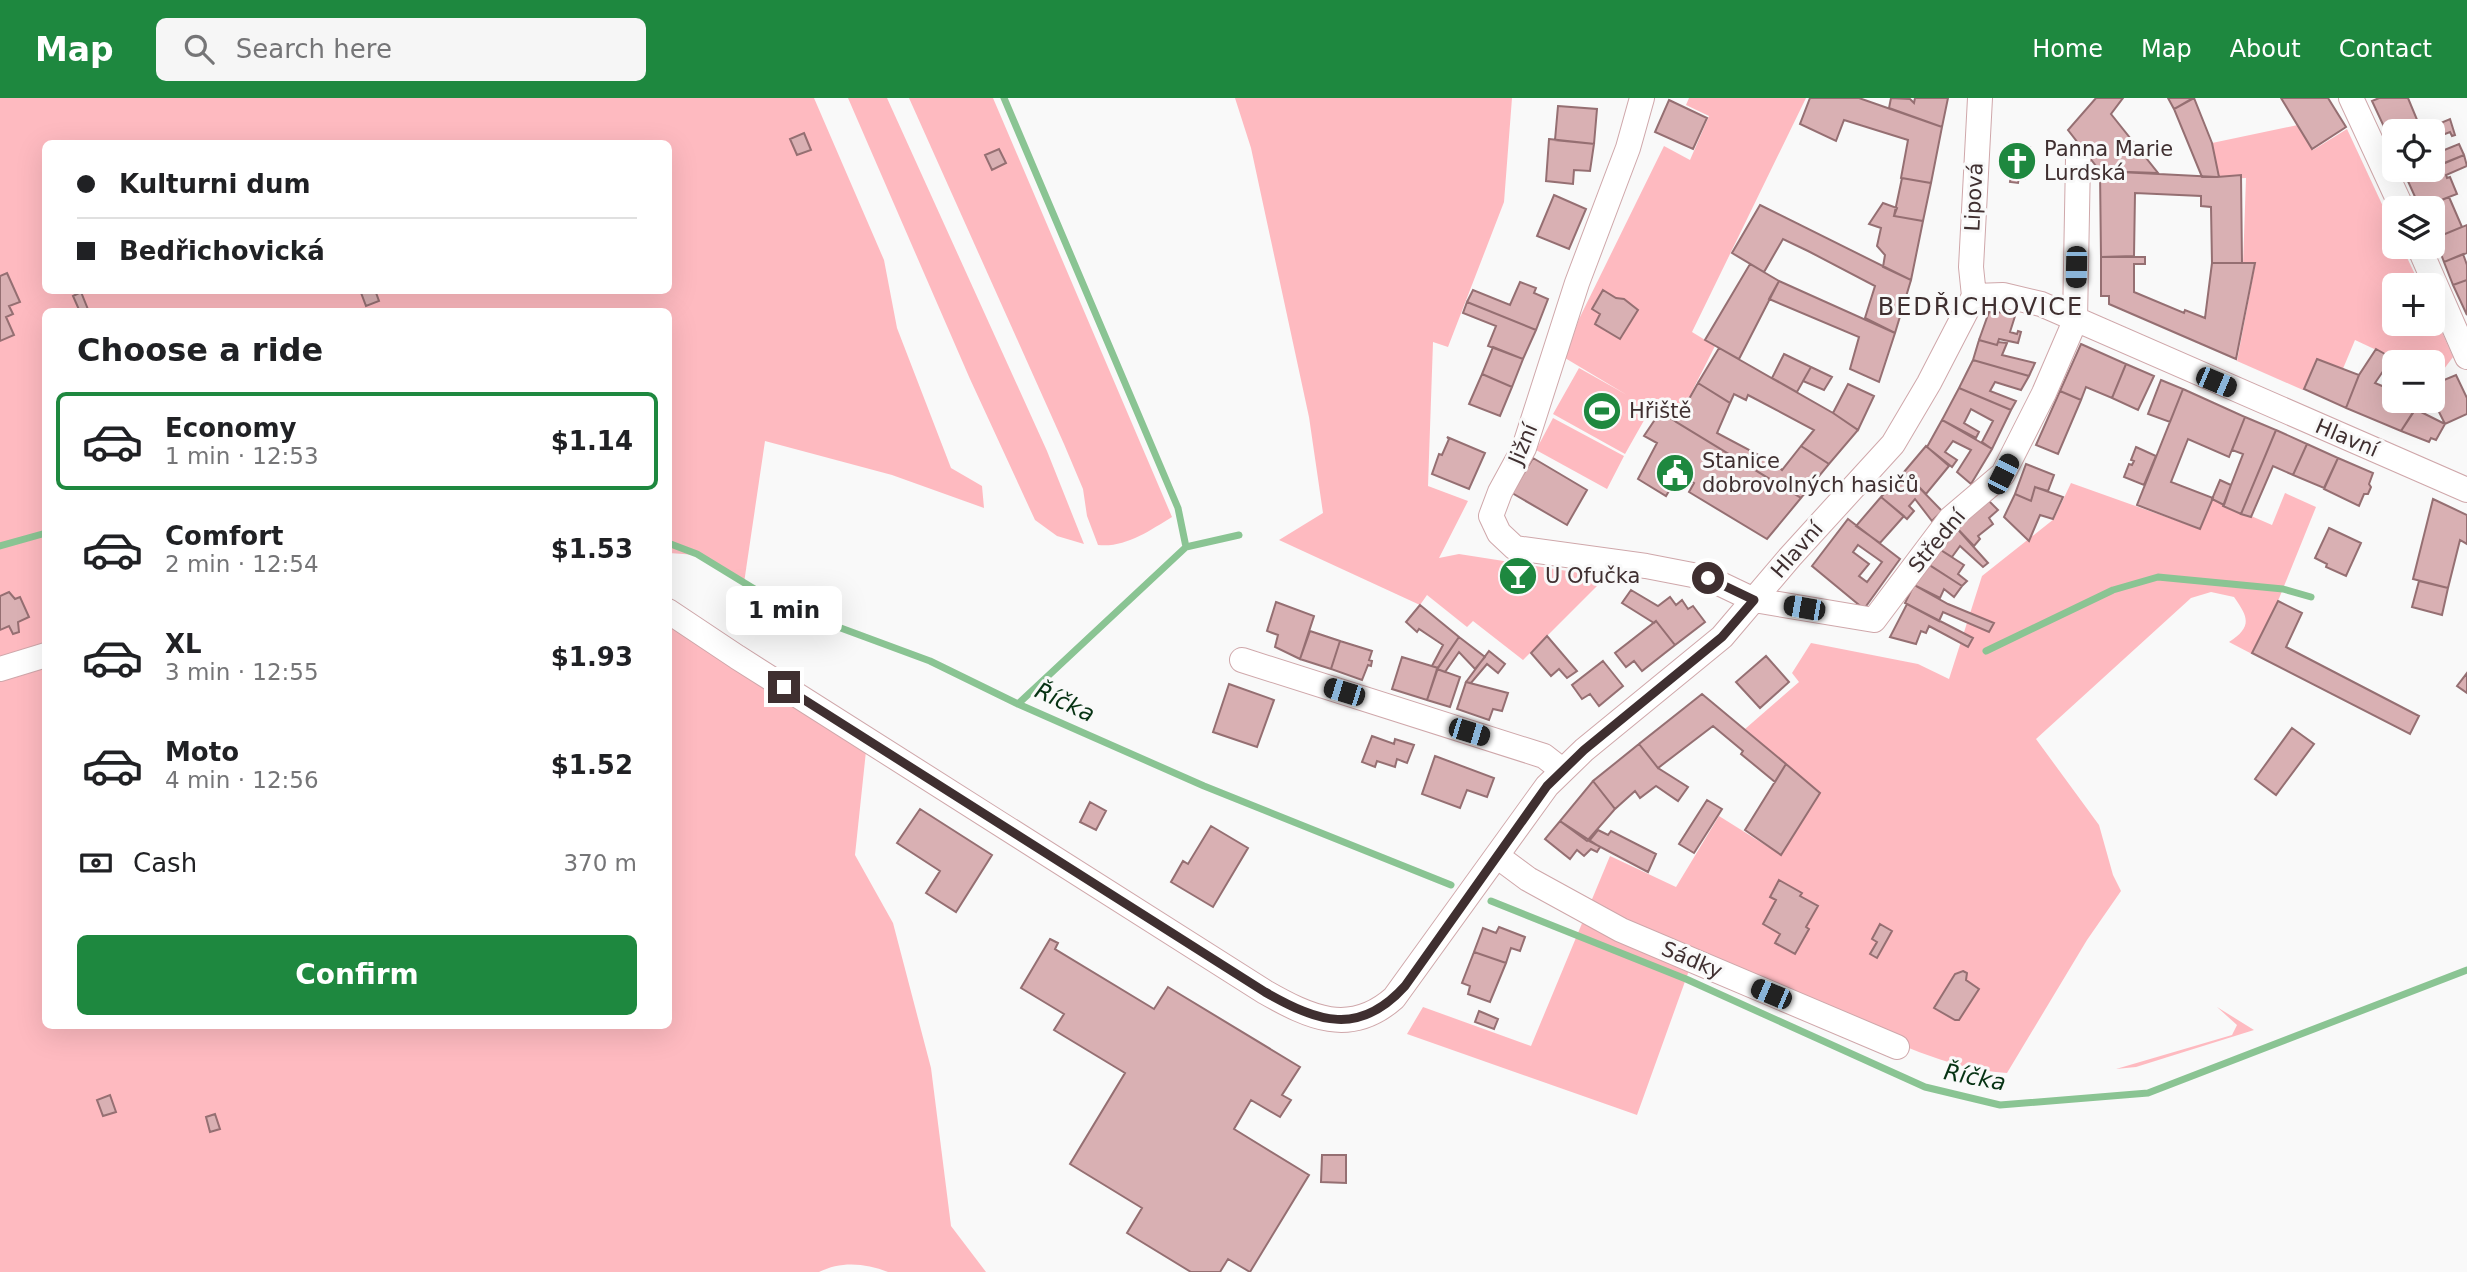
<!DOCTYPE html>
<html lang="en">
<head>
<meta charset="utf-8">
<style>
  :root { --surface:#fff; --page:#f6f6f6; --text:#202124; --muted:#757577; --line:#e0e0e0; --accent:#1e883f }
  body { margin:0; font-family:"DejaVu Sans",sans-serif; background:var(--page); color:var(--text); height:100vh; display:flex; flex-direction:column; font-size:26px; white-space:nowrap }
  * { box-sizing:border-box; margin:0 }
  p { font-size:23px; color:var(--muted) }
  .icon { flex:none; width:38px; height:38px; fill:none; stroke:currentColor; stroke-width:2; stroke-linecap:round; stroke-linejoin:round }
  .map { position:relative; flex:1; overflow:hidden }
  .drawer { position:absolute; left:42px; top:210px; width:630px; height:721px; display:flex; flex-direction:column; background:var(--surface); border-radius:10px; box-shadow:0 7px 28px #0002 }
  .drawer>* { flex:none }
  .guide { position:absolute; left:42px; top:42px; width:630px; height:154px; border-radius:10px; box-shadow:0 7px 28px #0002; display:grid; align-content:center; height:154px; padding:0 35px; background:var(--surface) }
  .tools { position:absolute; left:2382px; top:21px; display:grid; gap:14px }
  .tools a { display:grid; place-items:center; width:63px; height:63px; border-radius:10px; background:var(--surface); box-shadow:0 7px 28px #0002; font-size:35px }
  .end { position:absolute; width:32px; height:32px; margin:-16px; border:9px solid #3f2f30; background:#fff; box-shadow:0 0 0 4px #fff }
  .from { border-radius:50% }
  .bubble { position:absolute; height:49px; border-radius:10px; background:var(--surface); box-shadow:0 7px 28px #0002; font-size:23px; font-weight:700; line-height:49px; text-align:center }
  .car { position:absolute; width:21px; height:42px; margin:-21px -10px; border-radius:9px; box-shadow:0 0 5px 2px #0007; background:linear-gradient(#222 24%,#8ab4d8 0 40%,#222 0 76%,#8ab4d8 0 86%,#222 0) }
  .guide b { display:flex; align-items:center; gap:24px; height:66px; font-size:26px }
  .guide b+b { border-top:2px solid var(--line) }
  .guide i { width:18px; height:18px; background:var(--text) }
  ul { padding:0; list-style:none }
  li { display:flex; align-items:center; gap:21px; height:98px; margin:0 14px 10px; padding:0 21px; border:4px solid transparent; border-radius:10px }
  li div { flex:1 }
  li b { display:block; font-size:26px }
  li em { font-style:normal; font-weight:700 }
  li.selected { border-color:var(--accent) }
  li>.icon { width:63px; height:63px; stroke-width:1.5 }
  h2 { padding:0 35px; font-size:32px; line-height:84px }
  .pay { display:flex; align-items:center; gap:18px; height:77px; padding:0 35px; font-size:26px }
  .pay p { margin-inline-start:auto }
  .primary-button { display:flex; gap:14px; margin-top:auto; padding:14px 35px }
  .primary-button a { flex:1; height:80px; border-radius:10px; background:var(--accent); color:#fff; font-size:28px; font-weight:700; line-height:80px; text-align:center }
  header { display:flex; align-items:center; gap:42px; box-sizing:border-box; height:98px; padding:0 35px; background:var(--accent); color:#fff }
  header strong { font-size:33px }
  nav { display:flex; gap:38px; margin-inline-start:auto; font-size:24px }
  .search { width:490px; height:63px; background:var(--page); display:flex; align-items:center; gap:18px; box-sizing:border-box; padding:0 24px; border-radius:10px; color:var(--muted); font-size:26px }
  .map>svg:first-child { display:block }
</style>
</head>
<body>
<header>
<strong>Map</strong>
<div class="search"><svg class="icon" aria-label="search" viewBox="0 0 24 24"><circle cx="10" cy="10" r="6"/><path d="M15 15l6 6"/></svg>Search here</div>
<nav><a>Home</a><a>Map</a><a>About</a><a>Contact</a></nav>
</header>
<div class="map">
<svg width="2467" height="1174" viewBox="0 0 2467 1174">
  <rect width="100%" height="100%" fill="#f9f9f9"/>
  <!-- green -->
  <path fill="#febac0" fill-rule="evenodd" d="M0,0H814L884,162L897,230L951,370L982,388L984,410L892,377L765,343L744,485L697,457L669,455L668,214H46V928H668L669,522L866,653L855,757L893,825L931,970L951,1128L986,1174H888C865,1165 841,1163 819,1174H0ZM46,46H668V192H46Z
    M848,0H887L1047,353L1084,446L1057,438L1035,422L970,281Z
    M909,0H993L1172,419C1149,433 1125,450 1098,447L1087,418L1083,391L1064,346Z
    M1235,0H1512L1504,104L1448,249L1433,244L1428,388L1468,403L1439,460L1459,456L1606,479L1523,562L1473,523L1467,529L1427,497L1420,507L1279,442L1323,415L1309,319L1251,50Z
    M1689,0H1806L1692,234L1715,248L1676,325L1651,310L1625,356L1553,316L1579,270L1627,297L1565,260L1579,221L1664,48L1690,62L1709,18L1686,7Z
    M2298,27L2313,52L2347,31L2394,132V149H2402L2420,187H2394V226H2432L2433,214L2453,259L2435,283L2433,281L2432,264H2402L2355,242L2342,273L2316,262L2303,292L2237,263L2255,168L2243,167L2246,80L2219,81L2212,45Z
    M1553,320L1624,358L1607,391L1536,352Z
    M2071,385L2200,431L2212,401L2272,427L2285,395L2316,409L2278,503L2252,556L2229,544C2252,529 2249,520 2234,499L2211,494L2191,500L2036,641L2099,727L2113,777L2121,793L2087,842L2007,975C1941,971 1880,936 1819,911C1777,894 1734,880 1692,864L1637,1017L1407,936L1423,909L1531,948L1610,758L1676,789L1719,718L1781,757L1820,695L1745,631L1799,584L1792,575L1811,545L1918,566L1949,581L1982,478L2054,421Z
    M2217,909L2254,932L2136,969L2116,971L2232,937L2237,927Z"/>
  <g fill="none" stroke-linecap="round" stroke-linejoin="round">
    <!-- stream -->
    <path stroke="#8ac493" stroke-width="7" d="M1004,0L1178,410L1186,449
      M668,445L697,456L784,509L930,563L1018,606L1204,688L1451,787
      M0,448L46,435
      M1986,553L2113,492L2158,479L2283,491L2311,499
      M1018,606L1186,449L1239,437
      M1491,803L1686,881L1925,989L2000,1007L2148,995L2467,872"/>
  </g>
  <!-- building -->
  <path fill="#d9b0b3" stroke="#956f72" stroke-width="2" fill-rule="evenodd" d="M1810,0H1859L1942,29L1931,85L1901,80L1908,42L1844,22L1836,43L1800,26Z
    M1891,0L1910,1L1914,5L1915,0H1948L1942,29L1889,10Z
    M2096,0H2123L2111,16L2158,75L2100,73L2068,32Z
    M2168,0H2193L2174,11Z
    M2194,0L2212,45L2219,79H2202L2174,11Z
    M2281,0H2328L2346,29L2312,51Z
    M2379,0H2408L2420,29L2427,26L2429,30L2422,33H2394V45L2392,46L2372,3Z
    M1669,2L1707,20L1693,51L1655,34Z
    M1558,8L1597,11L1594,46L1555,42Z
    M2450,21L2455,37L2452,38L2450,34L2432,41V33H2422Z
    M804,35L811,52L797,57L790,41Z
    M1549,41L1594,46L1590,73L1574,72L1573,86L1546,83Z
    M2009,46L2030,49L2025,80L2019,79L2018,85L2010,84L2011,78L2005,77Z
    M2459,46L2464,57L2432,70V57Z
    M999,51L1006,65L992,72L985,57Z
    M2464,57L2467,68L2446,77L2447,80L2450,79L2457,96L2420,110L2407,81Z
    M2402,72H2429L2407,81Z
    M2100,73L2217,79L2241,77L2242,165H2212L2211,109L2201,108V98L2135,95L2134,158L2101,159Z
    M1902,80L1931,85L1923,123L1894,118Z
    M1554,97L1586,111L1569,151L1537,138Z
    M2449,99L2462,129L2433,141L2432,110H2422Z
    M1883,105L1897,110L1894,118L1923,123L1911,182L1883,169L1885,157L1877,148L1881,130L1869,126Z
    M1760,107L1911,182L1895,235L1865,220L1875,188L1808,153L1783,141L1764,174L1732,155Z
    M2467,127V155L2444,164L2435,140Z
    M2463,156L2467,167V182L2453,187L2444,164Z
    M2101,159H2145V166H2134V194L2184,215L2185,212L2205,220L2212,165H2255L2236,261L2109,206V198H2101Z
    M1750,166L1779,183L1739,261L1705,242Z
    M7,175L20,204L9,208L13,216L6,219L14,237L0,243V178Z
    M2467,182V217L2453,187Z
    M1779,183L1895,235L1879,284L1850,271L1859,239L1769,201Z
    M1520,184L1536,190L1534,195L1548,201L1536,232L1467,204L1473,192L1510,207Z
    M360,192H375L379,203L366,208Z
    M1603,192L1616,200L1624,201L1638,212L1620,241L1595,226L1600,216L1592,211Z
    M81,194L89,214H80L73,198Z
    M1467,204L1536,232L1523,261L1488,248L1496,228L1463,215Z
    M1989,214L2016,215L2010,234L2017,236L2018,233L2021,234L2018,245L1999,241L1997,247L1979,242Z
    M1979,242L1997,247L1998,244L2007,245L2002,257L2035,265L2029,278L1973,262Z
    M2081,246L2126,266L2112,300L2086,289L2081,302L2060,293Z
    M1493,249L1523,261L1512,289L1482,276Z
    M1719,250L1833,315L1858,332L1829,366L1801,348L1814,332L1748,297L1746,302L1734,296L1730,305L1698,285Z
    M2376,251L2392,260L2375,285L2394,293V303H2421L2401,333L2346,310L2359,277Z
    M1784,256L1811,269L1797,294L1772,280Z
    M2317,261L2359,277L2346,310L2304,291Z
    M1973,262L2029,278L2021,292L1995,284L1990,293L2016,303L2011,312L1959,290Z
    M2126,266L2154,278L2138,312L2112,300Z
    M1811,269L1832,279L1824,292L1803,283Z
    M1482,276L1512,289L1500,318L1469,306Z
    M2456,277L2467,300V316L2445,326L2432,300V287Z
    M2161,282L2183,291L2170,324L2148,316Z
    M1698,285L1730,305L1717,335L1772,364L1782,372L1801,348L1829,366L1801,400L1676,324Z
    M1848,286L1874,298L1858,332L1833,315Z
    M1959,290L2011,312L1992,351L1982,344L1993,323L1971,311L1964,325L1979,334L1976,340L1942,322Z
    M2183,291L2245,319L2229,359L2188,341L2171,384L2213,400L2200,431L2137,407Z
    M2060,293L2081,302L2058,356L2036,347Z
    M2415,311L2445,326L2436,342L2431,340L2429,344L2401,333Z
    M1660,314L1801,400L1767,441L1689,394L1694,385L1679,376L1666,398L1638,381L1657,345L1644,338Z
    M2245,319L2276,332L2241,416L2223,408L2243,356L2232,352Z
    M1942,322L1992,351L1971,386L1957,374L1971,352L1953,343L1945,354L1957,362L1952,369L1927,349Z
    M2276,332L2307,346L2293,377L2273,368L2251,419L2241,416Z
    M1447,339L1485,355L1469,391L1432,376L1439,356L1442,357L1449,341Z
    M2307,346L2338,360L2324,390L2293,377Z
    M1926,348L1949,368L1926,396L1904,374Z
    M2136,349L2156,358L2144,387L2124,379L2129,366L2132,367L2134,363L2131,362Z
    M1533,360L1587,392L1567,427L1512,395Z
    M2338,360L2373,375L2369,386L2371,389L2368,396H2364L2359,408L2324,391Z
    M2026,366L2054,377L2048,393L2035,389L2031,403L2015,396Z
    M1904,374L1942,413L1932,423L1915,401L1909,408L1914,413L1907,421L1881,399Z
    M2220,382L2231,387L2224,407L2212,401Z
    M2035,389L2063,399L2053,421L2040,417L2029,443L2004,419L2015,396L2031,403Z
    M1881,399L1904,418L1880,445L1856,428Z
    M1985,399L1998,412L1989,420L1993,426L1978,438L1980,441L1974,448L1953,426Z
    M2433,401L2467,417V446L2460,442L2448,490L2413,481Z
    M1848,421L1900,461L1864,511L1812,468ZM1858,447L1882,464L1867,484L1859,478L1869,466L1853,454Z
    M1953,426L1988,465L1983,469L1960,448L1952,459L1936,449Z
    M2329,430L2361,445L2346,478L2326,469L2327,466L2315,460Z
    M1936,449L1964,467L1958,476L1967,483L1962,488L1925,464Z
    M1926,465L1962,488L1954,499L1944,491L1940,500L1914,487Z
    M1516,468L1528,477L1514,495L1502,486Z
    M2419,483L2448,490L2442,517L2412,509Z
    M1914,487L1948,506L1994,525L1989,534L1943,514L1939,523L1905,505Z
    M1631,492L1658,508L1670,499L1676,507L1682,502L1688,511L1693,508L1705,524L1675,547L1656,523L1654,525L1622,505Z
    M9,494L15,501L20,499L29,519L18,524L19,534L13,536L9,528L0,532V498Z
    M2278,503L2302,515L2286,549L2419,618L2410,636L2252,555Z
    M1276,504L1314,518L1300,561L1275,549L1278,537L1267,533Z
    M1907,506L1973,540L1968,549L1929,528L1926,535L1921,533L1916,546L1890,539Z
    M1420,507L1459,539L1438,570L1432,568L1443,547L1419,531L1417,534L1406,524Z
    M1656,523L1675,547L1642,573L1634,563L1626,569L1615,555Z
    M1310,533L1340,543L1331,571L1300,561Z
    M1547,538L1577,573L1567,580L1559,571L1551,578L1531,555Z
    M1459,539L1485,559L1475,571L1459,554L1445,574L1437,571Z
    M1340,543L1372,553L1369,562L1372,563L1371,568L1368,567L1362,582L1331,571Z
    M1489,553L1505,566L1498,575L1487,566L1471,585L1466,584Z
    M1766,558L1789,584L1760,610L1736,584Z
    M1402,559L1438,570L1427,602L1392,591Z
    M1603,563L1623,588L1599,608L1590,596L1582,601L1572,587Z
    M1437,571L1460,579L1450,609L1427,602Z
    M2467,575V595L2457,588Z
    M1466,584L1508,595L1502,613L1493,611L1489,622L1457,611Z
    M1229,586L1274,602L1257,649L1213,634Z
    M1702,596L1786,666L1775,684L1741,656L1743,653L1713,628L1658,670L1639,646Z
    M2292,630L2314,646L2276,697L2255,681Z
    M1372,638L1394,646L1395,641L1414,647L1407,665L1397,661L1395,669L1377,663L1375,669L1362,664Z
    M1639,646L1658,670L1688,689L1678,703L1656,688L1640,700L1635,693L1615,711L1593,683Z
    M1435,658L1494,680L1487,699L1467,692L1460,710L1422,696Z
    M1786,666L1820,695L1781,757L1745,732Z
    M1593,683L1615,711L1587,743L1560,723Z
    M1707,702L1722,711L1694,755L1679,746Z
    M1090,704L1106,713L1096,732L1080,724Z
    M920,711L992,757L956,814L926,795L940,773L897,745Z
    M1560,723L1600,749L1597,754L1591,751L1584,758L1577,752L1570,761L1545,741Z
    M1211,728L1248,750L1213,809L1171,784L1183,763L1188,766Z
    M1598,732L1608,737L1611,733L1656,756L1648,774L1589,743Z
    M1779,782L1802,795L1800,798L1818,808L1806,829L1809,831L1795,856L1775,845L1780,836L1763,826L1776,802L1770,799Z
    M1880,826L1892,833L1877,860L1870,856L1877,844L1872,841Z
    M1499,829L1525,839L1520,853L1511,850L1506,865L1474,854L1483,830L1496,835Z
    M1050,841L1058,845L1055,851L1154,911L1168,889L1300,969L1282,997L1291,1002L1280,1019L1251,1002L1234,1031L1309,1077L1250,1174L1228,1161L1220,1174H1191L1127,1135L1142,1110L1070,1066L1125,975L1054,932L1064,916L1021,890Z
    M1474,854L1506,865L1490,904L1468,896L1470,888L1462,885Z
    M1963,873L1967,875L1966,882L1979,891L1959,922H1955L1934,910L1955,876Z
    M1479,913L1498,921L1494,931L1475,924Z
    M110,997L116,1014L103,1018L97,1002Z
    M215,1016L220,1031L210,1034L206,1019Z
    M1322,1057H1346V1085L1321,1084Z"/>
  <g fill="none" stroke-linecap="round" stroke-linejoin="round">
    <!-- minor casing -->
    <g stroke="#cfa7aa" stroke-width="26">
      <path id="minor" d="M1642,0L1628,50L1577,185L1524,350L1500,394L1491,418L1499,435L1515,450L1646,468L1708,480L1754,502L1874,522L1950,421L2003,376L2044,295L2075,223L2078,61
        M2351,0L2402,110
        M2419,149L2467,259
        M1974,198L1971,169L1980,0
        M668,513L737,559L1265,894C1309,919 1350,939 1394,900L1547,688L1584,652L1722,539L1790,459L1893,346L1929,285L1974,198L2003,197L2041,206L2467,392
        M1242,562L1544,658L1562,672
        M0,571L46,557
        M1497,758L1528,781L1621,832L1897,949"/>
    </g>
    <!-- minor -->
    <use href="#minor" stroke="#fff" stroke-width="24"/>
  </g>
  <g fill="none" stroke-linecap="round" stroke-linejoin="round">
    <!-- route -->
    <path stroke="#3f2f30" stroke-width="9" d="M784,589L1265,894C1318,924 1359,939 1405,888L1547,688L1584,652L1722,539L1754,502L1708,480"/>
  </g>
  <!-- icons -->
  <defs>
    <g id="church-disc" transform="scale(2.0125)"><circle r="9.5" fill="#1e883f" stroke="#f9f9f9"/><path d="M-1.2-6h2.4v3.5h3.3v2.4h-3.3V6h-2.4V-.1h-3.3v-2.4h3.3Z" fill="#fff"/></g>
    <g id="stadium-disc" transform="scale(2.0125)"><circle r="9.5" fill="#1e883f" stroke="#f9f9f9"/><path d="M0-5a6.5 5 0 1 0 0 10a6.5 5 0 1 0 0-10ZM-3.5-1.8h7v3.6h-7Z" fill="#fff"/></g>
    <g id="civic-disc" transform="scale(2.0125)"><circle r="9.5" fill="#1e883f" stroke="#f9f9f9"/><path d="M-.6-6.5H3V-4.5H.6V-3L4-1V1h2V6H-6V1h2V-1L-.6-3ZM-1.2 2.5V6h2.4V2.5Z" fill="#fff"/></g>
    <g id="bar-disc" transform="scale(2.0125)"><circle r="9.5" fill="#1e883f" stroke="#f9f9f9"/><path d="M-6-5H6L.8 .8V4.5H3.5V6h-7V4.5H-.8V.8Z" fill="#fff"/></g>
  </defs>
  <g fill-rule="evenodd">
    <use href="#church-disc" x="2017" y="63"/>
    <use href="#stadium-disc" x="1602" y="313"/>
    <use href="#civic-disc" x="1675" y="375"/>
    <use href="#bar-disc" x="1518" y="478"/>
  </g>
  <g text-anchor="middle" stroke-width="6" stroke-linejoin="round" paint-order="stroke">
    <!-- poi labels -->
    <g font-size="21" fill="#3f2f30" stroke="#f9f9f9" text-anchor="start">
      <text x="2044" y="58">Panna Marie<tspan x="2044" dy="24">Lurdská</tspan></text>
      <text x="1629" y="320">Hřiště</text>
      <text x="1702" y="370">Stanice<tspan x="1702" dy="24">dobrovolných hasičů</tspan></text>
      <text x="1545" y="485">U Ofučka</text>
    </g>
    <!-- street labels -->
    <g font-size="21" fill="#3f2f30" stroke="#f9f9f9">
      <text transform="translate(1974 99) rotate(-87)" y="7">Lipová</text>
      <text transform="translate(2347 340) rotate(23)" y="7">Hlavní</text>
      <text transform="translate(1523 346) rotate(-67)" y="7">Jižní</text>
      <text transform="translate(1937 443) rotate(-50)" y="7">Střední</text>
      <text transform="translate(1797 452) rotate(-49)" y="7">Hlavní</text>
      <text transform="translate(1692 862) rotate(23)" y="7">Sádky</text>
    </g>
    <!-- water labels -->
    <g font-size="23" font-style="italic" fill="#063213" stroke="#f9f9f9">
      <text transform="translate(1065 604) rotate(25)" y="8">Říčka</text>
      <text transform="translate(1975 979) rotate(11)" y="8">Říčka</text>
    </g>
    <!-- quarter labels -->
    <g font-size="24" letter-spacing="2" fill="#3f2f30" stroke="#f9f9f9">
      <text x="1981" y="217">BEDŘICHOVICE</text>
    </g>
  </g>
</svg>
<div class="tools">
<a><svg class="icon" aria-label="locate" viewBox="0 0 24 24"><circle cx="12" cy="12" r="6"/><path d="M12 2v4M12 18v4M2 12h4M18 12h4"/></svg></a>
<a><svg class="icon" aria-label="layers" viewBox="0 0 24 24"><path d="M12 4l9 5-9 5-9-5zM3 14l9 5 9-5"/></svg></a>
<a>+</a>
<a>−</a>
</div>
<i class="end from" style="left:1708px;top:480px"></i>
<i class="end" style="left:784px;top:589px"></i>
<div class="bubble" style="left:726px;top:488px;width:116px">1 min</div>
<i class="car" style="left:2076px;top:169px;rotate:181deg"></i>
<i class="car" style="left:2216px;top:284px;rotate:113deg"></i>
<i class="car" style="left:2003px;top:376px;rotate:27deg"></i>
<i class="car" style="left:1804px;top:510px;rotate:280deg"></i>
<i class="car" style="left:1344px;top:594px;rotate:287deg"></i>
<i class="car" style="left:1469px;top:634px;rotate:107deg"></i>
<i class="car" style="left:1771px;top:896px;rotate:293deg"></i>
<div class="guide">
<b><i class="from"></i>Kulturni dum</b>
<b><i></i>Bedřichovická</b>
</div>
<section class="drawer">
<h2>Choose a ride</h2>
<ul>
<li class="selected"><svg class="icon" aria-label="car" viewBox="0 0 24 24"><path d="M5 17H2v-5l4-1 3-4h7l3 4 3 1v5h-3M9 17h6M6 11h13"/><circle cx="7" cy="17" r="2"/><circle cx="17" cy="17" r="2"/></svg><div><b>Economy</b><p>1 min · 12:53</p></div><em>$1.14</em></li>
<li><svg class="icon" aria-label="car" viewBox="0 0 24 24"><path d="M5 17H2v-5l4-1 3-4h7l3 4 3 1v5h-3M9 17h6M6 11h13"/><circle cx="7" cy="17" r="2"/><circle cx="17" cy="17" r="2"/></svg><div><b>Comfort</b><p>2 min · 12:54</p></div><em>$1.53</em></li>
<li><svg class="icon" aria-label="car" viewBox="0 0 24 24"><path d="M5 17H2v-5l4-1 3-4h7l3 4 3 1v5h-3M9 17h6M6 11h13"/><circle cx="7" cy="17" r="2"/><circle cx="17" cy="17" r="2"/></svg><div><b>XL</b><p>3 min · 12:55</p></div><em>$1.93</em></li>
<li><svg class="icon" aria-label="car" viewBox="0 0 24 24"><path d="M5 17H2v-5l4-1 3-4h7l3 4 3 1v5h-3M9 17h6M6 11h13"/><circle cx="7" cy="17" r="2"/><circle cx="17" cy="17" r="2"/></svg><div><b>Moto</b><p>4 min · 12:56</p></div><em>$1.52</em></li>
</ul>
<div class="pay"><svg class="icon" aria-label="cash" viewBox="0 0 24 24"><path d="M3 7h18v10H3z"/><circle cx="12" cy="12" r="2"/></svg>Cash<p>370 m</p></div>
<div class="primary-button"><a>Confirm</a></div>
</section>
</div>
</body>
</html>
